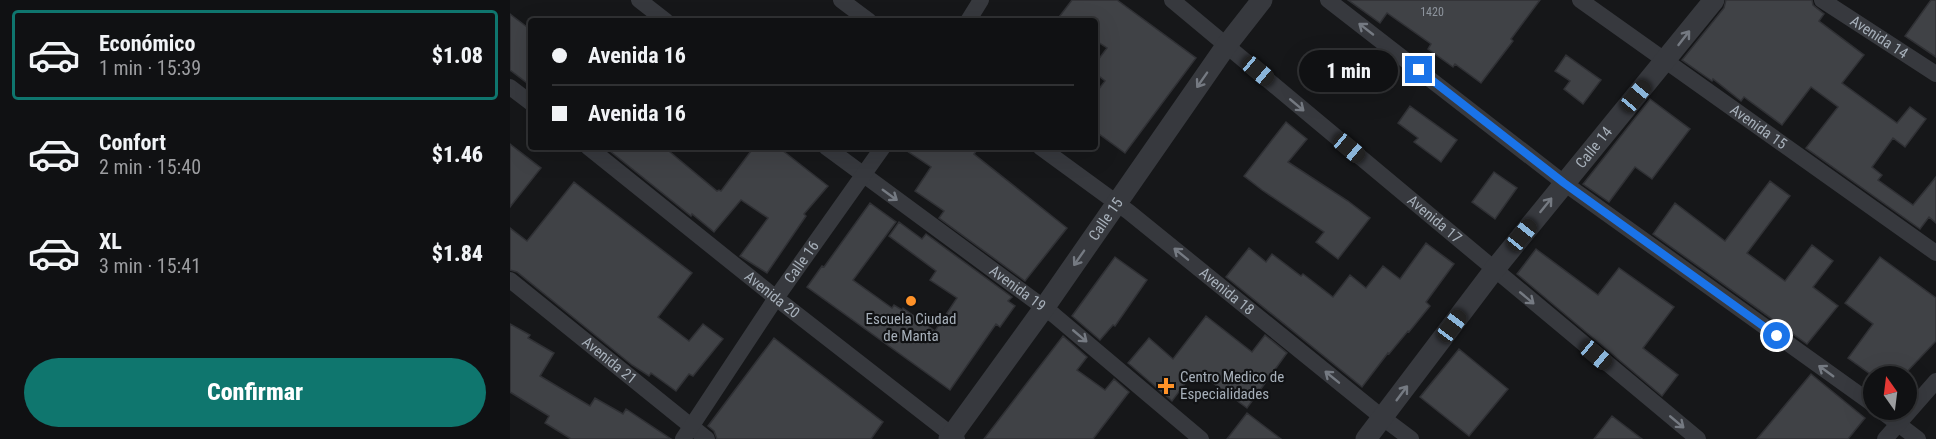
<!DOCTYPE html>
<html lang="es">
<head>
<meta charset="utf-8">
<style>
  :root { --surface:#101113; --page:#1e1f21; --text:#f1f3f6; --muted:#9c9da0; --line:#303133; --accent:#0f766e }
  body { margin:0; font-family:"Roboto Condensed",sans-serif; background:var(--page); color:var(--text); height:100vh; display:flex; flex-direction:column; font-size:22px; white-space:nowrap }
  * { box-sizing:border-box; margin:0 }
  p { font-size:20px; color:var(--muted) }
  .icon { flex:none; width:33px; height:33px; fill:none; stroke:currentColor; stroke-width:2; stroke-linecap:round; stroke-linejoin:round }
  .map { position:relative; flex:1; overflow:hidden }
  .sheet { display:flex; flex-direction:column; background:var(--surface); width:510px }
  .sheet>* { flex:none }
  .banner { position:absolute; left:18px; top:18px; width:570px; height:132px; border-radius:6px; box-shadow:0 6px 24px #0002,0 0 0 2px var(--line); display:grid; align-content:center; height:132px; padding:0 24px; background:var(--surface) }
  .needle { width:39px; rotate:346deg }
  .controls { position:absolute; left:1353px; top:366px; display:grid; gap:12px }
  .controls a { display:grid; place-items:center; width:54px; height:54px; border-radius:50%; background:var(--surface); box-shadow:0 6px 24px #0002,0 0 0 2px var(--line); font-size:30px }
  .end { position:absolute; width:27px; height:27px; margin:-14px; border:8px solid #1a73e8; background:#fff; box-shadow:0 0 0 3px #fff }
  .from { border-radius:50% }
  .bubble { position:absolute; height:42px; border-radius:21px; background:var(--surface); box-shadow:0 6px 24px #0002,0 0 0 2px var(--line); font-size:20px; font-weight:800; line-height:42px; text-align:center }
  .car { position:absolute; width:18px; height:36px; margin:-18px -9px; border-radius:8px; box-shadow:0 0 4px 2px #0007; background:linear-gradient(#222 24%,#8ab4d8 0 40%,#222 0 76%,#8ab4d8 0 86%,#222 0) }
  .banner b { display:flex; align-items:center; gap:21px; height:57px; font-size:22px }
  .banner b+b { border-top:2px solid var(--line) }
  .banner i { width:15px; height:15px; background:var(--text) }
  ul { padding:10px 0 0; list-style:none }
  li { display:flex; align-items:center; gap:18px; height:90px; margin:0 12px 9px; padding:0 12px; border:3px solid transparent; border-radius:6px }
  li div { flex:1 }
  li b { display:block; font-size:22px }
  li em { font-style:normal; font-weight:800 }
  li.current { border-color:var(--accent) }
  li>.icon { width:54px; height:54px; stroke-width:1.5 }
  .primary-button { display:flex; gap:12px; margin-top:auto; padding:12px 24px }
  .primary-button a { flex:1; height:69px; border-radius:36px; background:var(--accent); color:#fff; font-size:24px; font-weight:800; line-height:69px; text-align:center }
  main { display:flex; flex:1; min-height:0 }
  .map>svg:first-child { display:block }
</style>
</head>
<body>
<main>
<section class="sheet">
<ul>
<li class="current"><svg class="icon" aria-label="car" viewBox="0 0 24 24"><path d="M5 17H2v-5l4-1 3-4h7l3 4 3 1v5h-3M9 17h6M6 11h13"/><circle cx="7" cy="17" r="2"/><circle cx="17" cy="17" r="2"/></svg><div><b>Económico</b><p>1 min · 15:39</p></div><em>$1.08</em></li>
<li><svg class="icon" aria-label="car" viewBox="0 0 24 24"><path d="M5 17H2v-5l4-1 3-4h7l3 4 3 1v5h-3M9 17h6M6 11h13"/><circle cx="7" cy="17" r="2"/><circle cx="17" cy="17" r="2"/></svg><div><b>Confort</b><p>2 min · 15:40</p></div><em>$1.46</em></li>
<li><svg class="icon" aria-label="car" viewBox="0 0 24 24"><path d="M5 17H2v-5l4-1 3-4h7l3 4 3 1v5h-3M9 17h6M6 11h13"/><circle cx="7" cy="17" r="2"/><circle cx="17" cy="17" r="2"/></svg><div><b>XL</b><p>3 min · 15:41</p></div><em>$1.84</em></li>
</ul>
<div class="primary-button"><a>Confirmar</a></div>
</section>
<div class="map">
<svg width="1426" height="439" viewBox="0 0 1426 439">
  <rect width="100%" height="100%" fill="#161719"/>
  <!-- building -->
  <path fill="#404246" stroke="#303135" stroke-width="1.5" d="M562,0H607L686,58L615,153L585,131V94L595,81L585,73V64L597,48L585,40V21H546Z
    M838,0H1030L1001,39L1003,41L971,83L945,64L943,67L918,49L921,44L877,13L870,23Z
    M1216,0H1302L1303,5L1314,14L1309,21L1354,55L1332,83L1387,123L1400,107L1416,119L1395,147L1383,138L1362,167L1372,175L1368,180L1403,205L1426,177V223L1419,217L1410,229L1296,148L1328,107L1301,87L1272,125L1234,97L1231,101L1203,79L1202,81L1172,60L1214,8Z
    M1421,0H1426V57L1395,36Z
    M0,14L21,30V86L0,70Z
    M1056,55L1091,80L1073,104L1054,89L1060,81L1045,71Z
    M1140,99L1180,129L1142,179L1125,167L1099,202L1073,184Z
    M900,106L947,140L931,162L904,142L908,138L888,123Z
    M776,122L797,139L778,162L838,201L860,218L828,259L806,242L814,232L752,190L734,176Z
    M0,144L31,168L0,207Z
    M95,147H154L207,191L209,190L211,191L244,147H268L318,186L294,214L296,216L257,273L230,256L258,218L231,200L204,232L182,214L181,216Z
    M391,147H469L464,154L557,228L515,281L429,218L434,211L405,191L421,167Z
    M984,172L1007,188L985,219L962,202Z
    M1260,181L1280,196L1237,253L1275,281L1302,245L1323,261L1303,287L1328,306L1297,344L1143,234L1165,203L1215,241Z
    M64,182L182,273L148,317L179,341L193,324L213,339L183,376L179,374L166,391L141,373L139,376L122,365L7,272L0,270V228L17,241Z
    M360,203L386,222L343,280L382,308L384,305L392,310L393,308L425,331L447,298L420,280L426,271L379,236L389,222L412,239L416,234L502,297L498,301L505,306L490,327L486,324L440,390L297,287L312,266L314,267Z
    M916,243L944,264L916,302L920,306L899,332L898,331L879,354L878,353L852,387L716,277L739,248L756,262L762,254L791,276L793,274L823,297L840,275L856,288L873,266L890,279Z
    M1026,249L1088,295L1109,268L1164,307L1133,348L1168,375L1152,396L1007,274Z
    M605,257L637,280L605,326L603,325L590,340L562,316Z
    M1370,257L1426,298V341L1393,376H1363L1338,358L1363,324L1335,303Z
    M696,316L742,352L755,335L777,353L737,408L692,375L690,378L683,373L662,401L618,363L639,338L663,359Z
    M0,324L20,335L18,338L44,353L30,376L80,406L85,398L113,414L116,409L161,439H61L35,423L39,416L0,392Z
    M553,336L577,357L567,370L595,390L604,379L619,392L583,439H474Z
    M264,338L373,422L361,439H207L204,431L198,426Z
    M949,349L998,389L959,436L910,397Z
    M1301,374L1355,418L1338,439H1247Z
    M737,413L771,439H717Z
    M1102,416L1132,439H1084Z"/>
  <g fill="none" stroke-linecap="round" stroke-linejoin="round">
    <!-- minor -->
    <g stroke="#37393e" stroke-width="16">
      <path d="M129,0L156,21"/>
      <path d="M331,0L359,21"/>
      <path id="s1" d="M662,0L1188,439"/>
      <path d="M818,0L1054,183L1364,405"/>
      <path id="s2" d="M1070,0L1426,253"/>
      <path id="s3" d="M1312,0L1426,74"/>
      <path d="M458,21L471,0"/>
      <path d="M0,87L21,103"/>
      <path id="s4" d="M78,147L266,298L447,439"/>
      <path id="s5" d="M316,147L544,315L691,439"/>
      <path id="s6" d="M530,147L619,212L873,418L901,439"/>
      <path id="s7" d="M0,280L197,439"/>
      <path d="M1370,410L1408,439"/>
      <path id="s8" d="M173,439L266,298L373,147"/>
      <path d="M1375,439L1426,381"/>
    </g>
    <!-- tertiary -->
    <g stroke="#37393e" stroke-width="21">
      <path id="s9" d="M439,439L534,308L716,46L752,0"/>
      <path id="s10" d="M856,439L984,270L1204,0"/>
    </g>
  </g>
  <!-- one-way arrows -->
  <defs><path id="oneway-shaft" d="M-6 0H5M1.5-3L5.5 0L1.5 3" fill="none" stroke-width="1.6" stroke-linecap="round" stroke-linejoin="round" transform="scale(1.5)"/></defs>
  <g stroke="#757a82">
    <use href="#oneway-shaft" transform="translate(856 29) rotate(-142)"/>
    <use href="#oneway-shaft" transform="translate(1174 38) rotate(-52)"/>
    <use href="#oneway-shaft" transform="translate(692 80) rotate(125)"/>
    <use href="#oneway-shaft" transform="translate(787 105) rotate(40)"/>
    <use href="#oneway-shaft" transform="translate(380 195) rotate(36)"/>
    <use href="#oneway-shaft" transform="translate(1036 205) rotate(-51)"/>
    <use href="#oneway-shaft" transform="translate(671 254) rotate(-141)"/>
    <use href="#oneway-shaft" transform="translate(569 258) rotate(125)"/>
    <use href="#oneway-shaft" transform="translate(1017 298) rotate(40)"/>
    <use href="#oneway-shaft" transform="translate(570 336) rotate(40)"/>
    <use href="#oneway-shaft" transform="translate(1316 371) rotate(-144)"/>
    <use href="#oneway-shaft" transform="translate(822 377) rotate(-141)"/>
    <use href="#oneway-shaft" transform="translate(892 393) rotate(-53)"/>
    <use href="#oneway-shaft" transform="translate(1167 422) rotate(40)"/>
  </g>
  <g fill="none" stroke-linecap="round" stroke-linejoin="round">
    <!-- route -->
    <path stroke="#1a73e8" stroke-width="8" d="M909,70L1054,183L1267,336"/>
  </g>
  <!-- markers -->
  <g fill="#ff9228" stroke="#111214" stroke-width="2">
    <circle cx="401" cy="301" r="6"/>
    <path d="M653 377h6v6h6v6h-6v6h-6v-6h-6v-6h6z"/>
  </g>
  <g text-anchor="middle" stroke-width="4.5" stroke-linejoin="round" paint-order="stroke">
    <!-- number labels -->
    <g font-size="12" fill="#8d949d">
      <text x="922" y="16">1420</text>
    </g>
    <!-- street labels -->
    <g font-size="15" fill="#a7b0ba" stroke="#111214">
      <text dy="5" stroke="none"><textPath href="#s3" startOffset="68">Avenida 14</textPath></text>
      <text dy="5" stroke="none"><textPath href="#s2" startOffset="219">Avenida 15</textPath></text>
      <text dy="5" stroke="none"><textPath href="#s10" startOffset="370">Calle 14</textPath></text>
      <text dy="5" stroke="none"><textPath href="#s9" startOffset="270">Calle 15</textPath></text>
      <text dy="5" stroke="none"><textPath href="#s1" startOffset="342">Avenida 17</textPath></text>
      <text dy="5" stroke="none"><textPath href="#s8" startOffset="213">Calle 16</textPath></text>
      <text dy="5" stroke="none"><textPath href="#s5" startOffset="238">Avenida 19</textPath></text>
      <text dy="5" stroke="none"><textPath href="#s6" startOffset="236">Avenida 18</textPath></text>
      <text dy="5" stroke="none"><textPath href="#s4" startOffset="236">Avenida 20</textPath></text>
      <text dy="5" stroke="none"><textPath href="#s7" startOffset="128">Avenida 21</textPath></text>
    </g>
    <!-- poi labels -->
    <g font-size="15" fill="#a7b0ba" stroke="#111214">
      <text x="401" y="324">Escuela Ciudad<tspan x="401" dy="17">de Manta</tspan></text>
      <text x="670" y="382" text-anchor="start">Centro Medico de<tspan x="670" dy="17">Especialidades</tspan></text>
    </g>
  </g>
</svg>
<div class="controls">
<a><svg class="needle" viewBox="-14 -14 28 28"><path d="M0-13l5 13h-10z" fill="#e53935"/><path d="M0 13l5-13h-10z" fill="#9c9da0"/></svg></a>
</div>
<i class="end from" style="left:1267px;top:336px"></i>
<i class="end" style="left:909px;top:70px"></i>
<div class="bubble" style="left:789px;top:50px;width:99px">1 min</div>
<i class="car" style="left:748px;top:71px;rotate:130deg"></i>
<i class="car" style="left:1126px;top:96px;rotate:40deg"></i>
<i class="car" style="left:839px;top:148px;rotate:130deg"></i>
<i class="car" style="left:1012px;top:235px;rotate:39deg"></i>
<i class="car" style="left:942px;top:326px;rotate:37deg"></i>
<i class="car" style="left:1086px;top:355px;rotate:130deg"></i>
<div class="banner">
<b><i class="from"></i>Avenida 16</b>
<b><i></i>Avenida 16</b>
</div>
</div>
</main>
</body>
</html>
